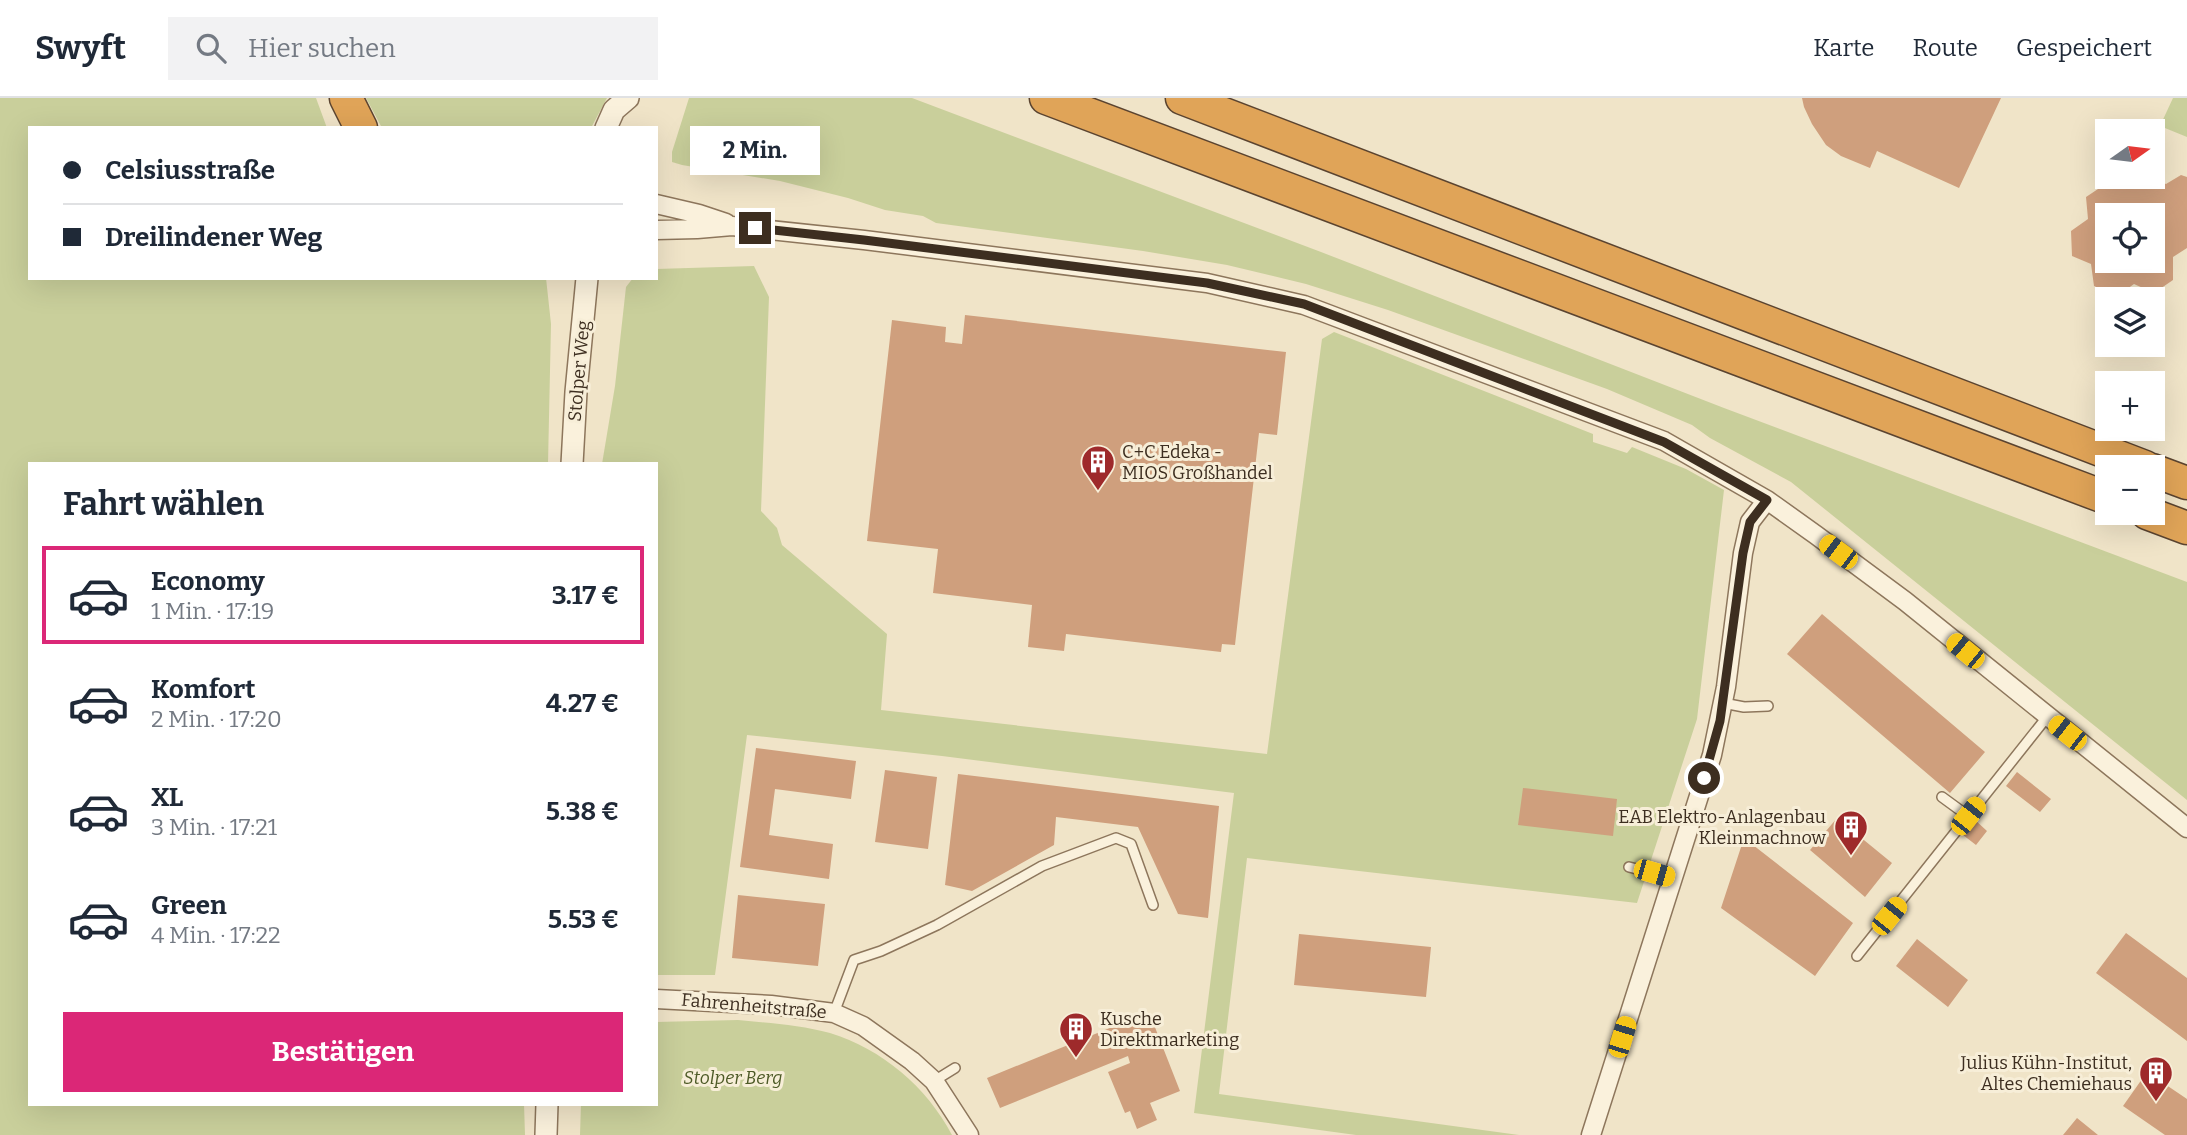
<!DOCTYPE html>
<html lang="de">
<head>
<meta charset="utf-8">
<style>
  :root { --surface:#fff; --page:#f2f2f3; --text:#1f2937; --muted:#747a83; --line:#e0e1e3; --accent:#db2777 }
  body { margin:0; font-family:Bitter,serif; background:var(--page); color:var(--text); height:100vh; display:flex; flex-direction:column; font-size:26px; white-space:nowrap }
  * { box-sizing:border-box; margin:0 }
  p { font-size:23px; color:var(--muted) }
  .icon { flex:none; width:38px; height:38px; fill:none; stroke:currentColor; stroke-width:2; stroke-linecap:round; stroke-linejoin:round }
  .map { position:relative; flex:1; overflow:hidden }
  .side { position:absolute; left:28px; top:364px; width:630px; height:644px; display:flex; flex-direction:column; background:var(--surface); border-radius:0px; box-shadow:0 7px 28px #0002 }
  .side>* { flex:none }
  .top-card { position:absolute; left:28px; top:28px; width:630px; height:154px; border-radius:0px; box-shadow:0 7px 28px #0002; display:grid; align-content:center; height:154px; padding:0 35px; background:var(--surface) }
  .needle { width:46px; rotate:76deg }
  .tools { position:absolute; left:2095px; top:21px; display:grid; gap:14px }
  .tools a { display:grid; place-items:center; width:70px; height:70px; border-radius:0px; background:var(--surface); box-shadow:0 7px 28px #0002; font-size:35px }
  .end { position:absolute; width:32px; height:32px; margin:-16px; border:9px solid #3d2e20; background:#fff; box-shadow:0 0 0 4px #fff }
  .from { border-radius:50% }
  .bubble { position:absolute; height:49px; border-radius:0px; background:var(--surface); box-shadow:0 7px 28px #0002; font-size:23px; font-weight:700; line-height:49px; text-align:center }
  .car { position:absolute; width:21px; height:42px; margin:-21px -10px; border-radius:9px; box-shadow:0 0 5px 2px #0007; background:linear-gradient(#f5c518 24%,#345 0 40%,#f5c518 0 76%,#345 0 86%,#f5c518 0) }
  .top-card b { display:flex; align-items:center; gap:24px; height:66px; font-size:26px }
  .top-card b+b { border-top:2px solid var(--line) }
  .top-card i { width:18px; height:18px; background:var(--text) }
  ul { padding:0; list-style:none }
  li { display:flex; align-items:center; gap:21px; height:98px; margin:0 14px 10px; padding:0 21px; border:4px solid transparent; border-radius:0px }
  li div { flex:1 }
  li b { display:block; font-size:26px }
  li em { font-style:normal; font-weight:700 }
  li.active { border-color:var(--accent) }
  li>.icon { width:63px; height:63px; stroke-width:1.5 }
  h2 { padding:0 35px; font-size:32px; line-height:84px }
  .button { display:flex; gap:14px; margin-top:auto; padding:14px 35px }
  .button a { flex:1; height:80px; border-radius:0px; background:var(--accent); color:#fff; font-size:28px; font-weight:700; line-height:80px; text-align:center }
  header { display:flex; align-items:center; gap:42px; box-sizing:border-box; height:98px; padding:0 35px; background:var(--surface); border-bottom:2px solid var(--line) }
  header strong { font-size:33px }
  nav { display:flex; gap:38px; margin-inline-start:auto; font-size:24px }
  .search { width:490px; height:63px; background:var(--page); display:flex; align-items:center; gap:18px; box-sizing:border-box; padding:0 24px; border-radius:0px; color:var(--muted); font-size:26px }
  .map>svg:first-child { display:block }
</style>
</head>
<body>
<header>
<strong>Swyft</strong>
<div class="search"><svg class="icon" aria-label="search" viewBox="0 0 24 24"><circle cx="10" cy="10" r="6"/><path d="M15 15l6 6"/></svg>Hier suchen</div>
<nav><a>Karte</a><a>Route</a><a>Gespeichert</a></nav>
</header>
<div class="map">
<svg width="2187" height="1037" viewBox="0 0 2187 1037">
  <rect width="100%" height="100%" fill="#f0e4c8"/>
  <!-- green -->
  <path fill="#c9cf9b" d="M0,0H316L327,30H30V180H546L551,226L548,366H30V1006H524L525,1037H0Z
    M366,0H607L591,30H382Z
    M689,0H912L1321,154L1724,310L2187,484V702L1791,384L1710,340L1692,327L1607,291L1388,212L1306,186L1227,167L1143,153L936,125L923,118L885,112L848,100L780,83L682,67L672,64V54Z
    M2173,0H2187V39L2160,28Z
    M754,168L769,199L761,413L777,430L782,447L887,536L881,612L1267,656L1322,241L1334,234L1593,336V344L1627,355L1632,349L1686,371L1724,392L1697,621L1637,805L1247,760L1219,996L1519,1037H1356L1194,1015L1234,695L942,658L747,637L715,877H656V366H602L615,288L626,189L633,180H656V171Z
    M738,922C769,925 801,927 830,935C882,951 927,989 952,1037H580L581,1006H656V924Z"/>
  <!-- building -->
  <path fill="#cf9f7d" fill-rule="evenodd" d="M1802,0H2001L1959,90L1877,53L1870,70L1841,58L1826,47L1812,26L1804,9Z
    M2107,62V79H2149L2166,86L2181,77L2187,79V150L2173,159V182L2154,195L2134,186L2117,198L2094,188L2091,166L2072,158L2071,133L2088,121L2086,99L2104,87L2102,65ZM2107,117H2152V163H2107Z
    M965,217L1286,254L1277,337L1259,335L1235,547L1222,546L1221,554L1066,536L1064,553L1028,549L1032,507L933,495L938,451L867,443L892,222L946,229L945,244L962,246Z
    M1822,516L1985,654L1950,695L1787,556Z
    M756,650L856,663L851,701L775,691L769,737L833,746L829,781L740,769Z
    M885,672L937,679L928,751L875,744Z
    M2017,674L2051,701L2040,714L2006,688Z
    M958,676L1219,708L1208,820L1178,816L1138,729L1056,719L1054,747L972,793L945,787Z
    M1523,690L1617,701L1613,738L1518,727Z
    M1837,720L1892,765L1865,799L1810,752Z
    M1975,722L1987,733L1976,747L1963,737Z
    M1744,740L1853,825L1815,878L1721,810Z
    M738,797L825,806L818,868L732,860Z
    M2126,835L2187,880V943L2096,875Z
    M1299,836L1431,849L1426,899L1294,887Z
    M1917,841L1968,882L1948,909L1896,868Z
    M1149,914L1180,993L1150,1005L1157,1022L1137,1031L1130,1013L1125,1015L1108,974L1130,965L1128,958L1000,1010L987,980Z
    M2147,974L2187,1001V1037H2165L2123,1008Z
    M2077,1020L2098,1037H2063Z"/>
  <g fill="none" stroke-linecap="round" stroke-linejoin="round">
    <!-- service casing -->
    <g stroke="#8d765c" stroke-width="12">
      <path id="service" d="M1723,605L1744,609L1768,608
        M1942,699L1968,718
        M1629,769L1672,780
        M1857,858L2047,619
        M834,915L854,862L881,853L937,827L1042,768L1116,740L1131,746L1153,807
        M934,983L955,970"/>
    </g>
    <!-- minor casing -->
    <g stroke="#8d765c" stroke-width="21">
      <path id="minor" d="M656,106L699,116L726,125
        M656,132L697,131L732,128L864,142L1207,185L1304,207L1664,343L1767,402L1816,437L1905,503L2187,730
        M656,901L771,907L834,915L863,928L912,963L934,983L969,1037
        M1591,1037L1712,657L1726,589L1743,455L1750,424L1767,402"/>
    </g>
    <!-- tertiary casing -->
    <g stroke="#8d765c" stroke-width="24">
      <path id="tertiary" d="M606,30L614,12L628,0
        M572,366L576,294L587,180
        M546,1037L547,1006"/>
    </g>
    <!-- motorway casing -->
    <g stroke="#5b4430" stroke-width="35">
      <path id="motorway" d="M346,0L361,30
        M1046,0L2107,400
        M1182,0L2145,369
        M2152,372L2187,385
        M2147,415L2187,430"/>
    </g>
    <!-- service -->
    <use href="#service" stroke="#faf1dc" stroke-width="9"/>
    <!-- minor -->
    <use href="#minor" stroke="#faf1dc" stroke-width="18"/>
    <!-- tertiary -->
    <use href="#tertiary" stroke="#faf1dc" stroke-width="21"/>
    <!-- motorway -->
    <use href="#motorway" stroke="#e0a458" stroke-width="32"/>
  </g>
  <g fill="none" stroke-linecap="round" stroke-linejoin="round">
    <!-- route -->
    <path stroke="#3d2e20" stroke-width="9" d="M755,130L864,142L1207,185L1304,206L1664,344L1767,402L1750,424L1743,455L1720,623L1704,680"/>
  </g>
  <!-- icons -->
  <defs>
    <g id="building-pin" transform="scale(1.75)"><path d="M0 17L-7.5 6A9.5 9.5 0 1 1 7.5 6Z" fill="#9e2a2b" stroke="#f7eed8"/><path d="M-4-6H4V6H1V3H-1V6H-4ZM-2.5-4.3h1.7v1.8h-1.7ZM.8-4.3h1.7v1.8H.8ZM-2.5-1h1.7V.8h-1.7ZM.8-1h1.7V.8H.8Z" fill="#fff"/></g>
  </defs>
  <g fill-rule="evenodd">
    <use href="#building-pin" x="1098" y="364"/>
    <use href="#building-pin" x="1851" y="729"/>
    <use href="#building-pin" x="1076" y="931"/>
    <use href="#building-pin" x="2156" y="975"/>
  </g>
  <g text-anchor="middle" stroke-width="6" stroke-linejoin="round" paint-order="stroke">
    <!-- street labels -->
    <g font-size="18" fill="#3d2e20" stroke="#f7eed8">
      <text transform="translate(579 273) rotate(-85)" y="6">Stolper Weg</text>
      <text transform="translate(754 908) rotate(5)" y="6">Fahrenheitstraße</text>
    </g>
    <!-- poi labels -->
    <g font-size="18" fill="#3d2e20" stroke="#f7eed8" text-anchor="start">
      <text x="1122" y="360">C+C Edeka -<tspan x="1122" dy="21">MIOS Großhandel</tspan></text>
      <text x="1826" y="725" text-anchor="end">EAB Elektro-Anlagenbau<tspan x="1826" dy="21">Kleinmachnow</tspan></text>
      <text x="1100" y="927">Kusche<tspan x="1100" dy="21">Direktmarketing</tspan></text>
      <text x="2132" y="971" text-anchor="end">Julius Kühn-Institut,<tspan x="2132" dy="21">Altes Chemiehaus</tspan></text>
    </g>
    <!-- park labels -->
    <g font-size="18" font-style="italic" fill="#4d5a26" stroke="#f7eed8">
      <text x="733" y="986">Stolper Berg</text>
    </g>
  </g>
</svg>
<div class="tools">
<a><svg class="needle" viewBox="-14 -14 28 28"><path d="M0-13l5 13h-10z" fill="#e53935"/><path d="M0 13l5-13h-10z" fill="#747a83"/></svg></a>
<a><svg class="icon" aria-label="locate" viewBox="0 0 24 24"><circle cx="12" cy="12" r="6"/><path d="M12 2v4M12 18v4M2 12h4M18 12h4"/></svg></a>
<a><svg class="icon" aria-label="layers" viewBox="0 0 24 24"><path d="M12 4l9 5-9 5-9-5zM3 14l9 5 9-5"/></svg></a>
<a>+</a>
<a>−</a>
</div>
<i class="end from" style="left:1704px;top:680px"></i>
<i class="end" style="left:755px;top:130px"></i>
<div class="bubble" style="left:690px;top:28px;width:130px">2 Min.</div>
<i class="car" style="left:1838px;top:454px;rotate:307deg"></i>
<i class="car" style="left:1965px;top:553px;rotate:309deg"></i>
<i class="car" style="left:2067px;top:635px;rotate:308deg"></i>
<i class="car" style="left:1968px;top:718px;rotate:38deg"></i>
<i class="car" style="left:1654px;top:775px;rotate:106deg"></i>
<i class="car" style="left:1889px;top:818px;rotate:39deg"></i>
<i class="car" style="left:1622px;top:939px;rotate:17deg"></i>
<div class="top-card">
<b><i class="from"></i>Celsiusstraße</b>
<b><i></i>Dreilindener Weg</b>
</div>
<section class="side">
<h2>Fahrt wählen</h2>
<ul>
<li class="active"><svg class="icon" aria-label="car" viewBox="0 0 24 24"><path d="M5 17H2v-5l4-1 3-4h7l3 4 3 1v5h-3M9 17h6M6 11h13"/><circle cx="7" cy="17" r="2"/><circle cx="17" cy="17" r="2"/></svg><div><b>Economy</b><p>1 Min. · 17:19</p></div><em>3.17 €</em></li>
<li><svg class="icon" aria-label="car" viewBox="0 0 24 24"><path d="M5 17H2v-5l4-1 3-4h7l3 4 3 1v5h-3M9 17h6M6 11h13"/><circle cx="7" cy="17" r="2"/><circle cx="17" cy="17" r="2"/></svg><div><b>Komfort</b><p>2 Min. · 17:20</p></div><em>4.27 €</em></li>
<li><svg class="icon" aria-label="car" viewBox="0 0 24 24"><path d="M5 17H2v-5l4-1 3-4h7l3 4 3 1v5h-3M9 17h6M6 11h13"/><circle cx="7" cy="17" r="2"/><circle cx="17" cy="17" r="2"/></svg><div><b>XL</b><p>3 Min. · 17:21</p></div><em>5.38 €</em></li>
<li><svg class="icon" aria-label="car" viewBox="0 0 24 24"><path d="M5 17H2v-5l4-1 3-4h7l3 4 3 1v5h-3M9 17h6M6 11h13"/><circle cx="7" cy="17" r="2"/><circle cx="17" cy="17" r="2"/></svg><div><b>Green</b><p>4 Min. · 17:22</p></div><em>5.53 €</em></li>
</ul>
<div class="button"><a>Bestätigen</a></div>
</section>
</div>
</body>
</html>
